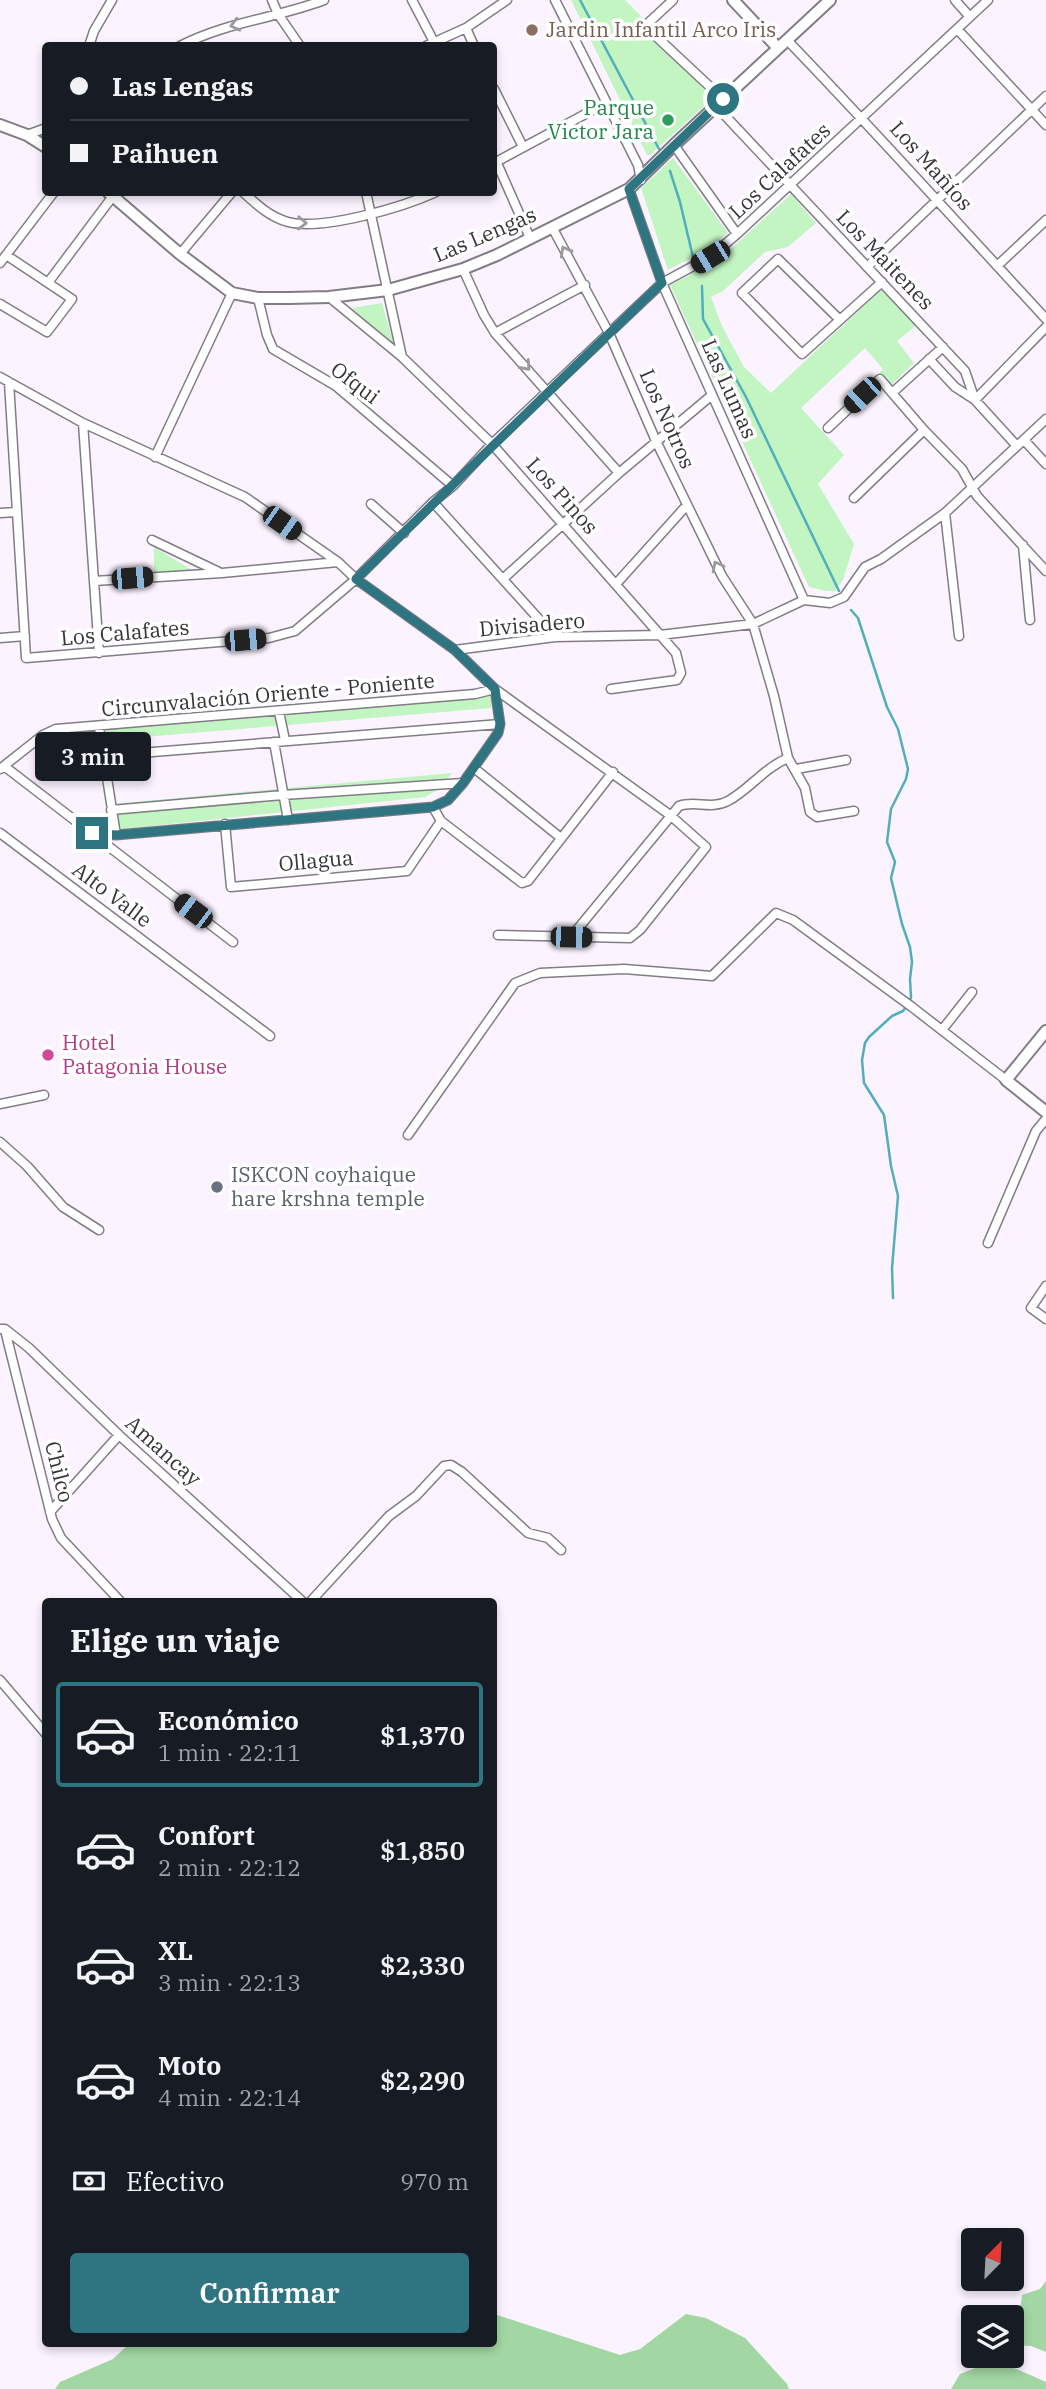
<!DOCTYPE html>
<html lang="es">
<head>
<meta charset="utf-8">
<style>
  :root { --surface:#171b24; --page:#242831; --text:#f1f3f6; --muted:#9ea1a6; --line:#363941; --accent:#2e7581 }
  body { margin:0; font-family:"IBM Plex Serif",serif; background:var(--page); color:var(--text); height:100vh; display:flex; flex-direction:column; font-size:26px; white-space:nowrap }
  * { box-sizing:border-box; margin:0 }
  p { font-size:23px; color:var(--muted) }
  .icon { flex:none; width:38px; height:38px; fill:none; stroke:currentColor; stroke-width:2; stroke-linecap:round; stroke-linejoin:round }
  .map { position:relative; flex:1; overflow:hidden }
  .drawer { position:absolute; left:42px; top:1598px; width:455px; height:749px; display:flex; flex-direction:column; background:var(--surface); border-radius:7px; box-shadow:0 4px 10px #0003 }
  .drawer>* { flex:none }
  .top-card { position:absolute; left:42px; top:42px; width:455px; height:154px; border-radius:7px; box-shadow:0 4px 10px #0003; display:grid; align-content:center; height:154px; padding:0 28px; background:var(--surface) }
  .needle { width:46px; rotate:24deg }
  .tools { position:absolute; left:961px; top:2228px; display:grid; gap:14px }
  .tools a { display:grid; place-items:center; width:63px; height:63px; border-radius:7px; background:var(--surface); box-shadow:0 4px 10px #0003; font-size:35px }
  .end { position:absolute; width:32px; height:32px; margin:-16px; border:9px solid #2e7581; background:#fff; box-shadow:0 0 0 4px #fff }
  .from { border-radius:50% }
  .bubble { position:absolute; height:49px; border-radius:7px; background:var(--surface); box-shadow:0 4px 10px #0003; font-size:23px; font-weight:600; line-height:49px; text-align:center }
  .car { position:absolute; width:21px; height:42px; margin:-21px -10px; border-radius:9px; box-shadow:0 0 5px 2px #0007; background:linear-gradient(#222 24%,#8ab4d8 0 40%,#222 0 76%,#8ab4d8 0 86%,#222 0) }
  .top-card b { display:flex; align-items:center; gap:24px; height:66px; font-size:26px }
  .top-card b+b { border-top:2px solid var(--line) }
  .top-card i { width:18px; height:18px; background:var(--text) }
  ul { padding:0; list-style:none }
  li { display:flex; align-items:center; gap:21px; height:105px; margin:0 14px 10px; padding:0 14px; border:4px solid transparent; border-radius:7px }
  li div { flex:1 }
  li b { display:block; font-size:26px }
  li em { font-style:normal; font-weight:600 }
  li.selected { border-color:var(--accent) }
  li>.icon { width:63px; height:63px; stroke-width:1.5 }
  h2 { padding:0 28px; font-size:32px; line-height:84px }
  .pay { display:flex; align-items:center; gap:18px; height:77px; padding:0 28px; font-size:26px }
  .pay p { margin-inline-start:auto }
  .action { display:flex; gap:14px; margin-top:auto; padding:14px 28px }
  .action a { flex:1; height:80px; border-radius:7px; background:var(--accent); color:#fff; font-size:28px; font-weight:600; line-height:80px; text-align:center }
  .map>svg:first-child { display:block }
</style>
</head>
<body>
<div class="map">
<svg width="1046" height="2389" viewBox="0 0 1046 2389">
  <rect width="100%" height="100%" fill="#fbf3ff"/>
  <!-- green -->
  <path fill="#c3f5c3" d="M571,0H625L643,18L637,22L680,63L712,99L650,155H647Z
    M673,158L728,233L708,249L668,270L641,188Z
    M791,194L816,223L788,247L765,252L723,291L711,297L722,326L744,367L771,393L882,289L917,325L897,341L914,363L889,387L877,375L883,369L865,348L801,408L844,455L818,484L854,544L843,580L835,591H826L809,587L670,285L720,259Z
    M382,303L395,348L352,308Z
    M154,547L202,576L154,578Z
    M492,692L491,708L108,740L105,724Z
    M452,773L439,789L425,797L114,830L112,804Z"/>
  <!-- forest -->
  <path fill="#a2d6a2" d="M1046,2281V2352L1031,2346L1012,2345C1010,2326 1021,2313 1022,2295L1040,2289Z
    M494,2314L620,2355L640,2349L686,2314L706,2318L745,2338L787,2384L789,2389H55L60,2382L113,2359L130,2343H494Z
    M996,2360L1046,2382V2389H951L960,2374Z"/>
  <g fill="none" stroke-linecap="round" stroke-linejoin="round">
    <!-- stream -->
    <path stroke="#52aebc" stroke-width="2.5" d="M580,0L659,149
      M670,171L680,202L693,257
      M702,286L703,319L746,397L839,591
      M851,610L858,618L887,707L898,729L908,769L906,779L891,809L887,842L895,862L891,878L902,924L910,947L912,962L910,979L911,998L909,1001
      M893,1298L892,1268L898,1196L891,1166L884,1115L864,1083L862,1060L865,1043L869,1037L892,1016L903,1011L906,1007"/>
    <!-- minor casing -->
    <g stroke="#827c86" stroke-width="11">
      <path id="minor" d="M272,0L278,14L300,46
        M412,0L434,42
        M555,0L638,165L641,180
        M673,0L645,26L723,99
        M955,0L970,17
        M466,28L474,46
        M958,30L1046,125
        M787,40C875,131 960,226 1046,319
        M89,46L94,31L112,0
        M180,46C226,22 277,18 324,0
        M426,46L466,28L507,0
        M494,89L523,147
        M716,106L965,371L975,400L1017,446
        M27,135L46,128
        M674,145L737,234
        M496,161L530,238
        M494,163L606,103
        M629,189L662,283L804,600
        M243,192C257,205 270,217 288,222C323,231 403,207 436,192
        M366,192L402,357L492,444L676,653L681,673L677,680L611,689
        M552,227L609,333L656,441L722,576L753,624L774,696L788,758L805,788L810,812L817,817L854,811
        M180,254L232,192
        M0,263L54,192
        M997,266L1046,220
        M867,267L1046,96
        M463,269L484,315L495,333L619,473
        M50,280L113,196
        M329,297L402,357
        M258,298L267,335L273,349L336,386L453,486
        M0,304L47,332L72,299L6,255
        M840,320L778,259L742,293L802,354L882,282
        M495,333L585,285
        M929,359L955,387L975,400
        M0,377L83,423L245,497L338,562L356,579L455,650L495,689L670,815L706,847L640,930L630,938L498,935
        M9,382L26,658L269,638L295,631L356,579L433,502L453,486L492,444L662,283L710,257L737,234L988,0
        M892,393L943,347
        M975,400L1046,327
        M83,423L99,653
        M828,428L880,379L924,430L962,469L977,496L1046,571
        M1024,440L1046,464
        M155,457L232,293
        M854,498L924,430
        M433,502L555,637
        M371,504L404,533
        M0,513L17,512
        M945,513L959,636
        M152,540L219,572
        M1023,545L1030,620
        M504,578L619,473L712,395
        M94,581L222,573L338,562
        M616,584L687,505
        M804,600L830,603L844,597L865,567L881,559L945,513L1046,419
        M0,638L25,636
        M455,650L555,637L660,635L753,624L804,600
        M279,712L285,740
        M99,727L116,835
        M274,742L288,820
        M103,756L500,724
        M4,766L233,942
        M474,768L561,838
        M0,769L43,735L56,729L475,694L495,689L500,724L498,733L463,783L448,800L433,807L116,835L92,833
        M796,769L846,760
        M433,807L441,821L522,883L528,881L613,772
        M111,810L283,795L463,783
        M225,824L231,887L407,871L441,821
        M0,833L270,1036
        M571,937L679,806C695,800 711,810 728,801C750,789 764,768 788,758
        M942,1030L972,992
        M0,1104L44,1095
        M408,1135L515,983L540,973L624,969L712,976L776,913L793,920L912,1007L1006,1080
        M0,1142L27,1166L63,1207L99,1230
        M988,1243L1036,1131L1046,1119
        M1046,1286L1031,1308L1046,1319
        M0,1329H5L29,1348L119,1435L302,1601
        M5,1330L52,1519L61,1538L120,1601
        M50,1512L119,1435
        M311,1601L389,1516L416,1496L444,1466L451,1465L462,1472L528,1533L548,1538L561,1550
        M0,1680L46,1734"/>
    </g>
    <!-- tertiary casing -->
    <g stroke="#827c86" stroke-width="14">
      <path id="tertiary" d="M733,0L778,48
        M0,125L27,135L46,147
        M108,192L180,254L232,293L258,298H289L329,297L388,290L463,269L497,255L629,189L674,145L830,0
        M1046,1031L1006,1080L1046,1112"/>
    </g>
    <!-- minor -->
    <use href="#minor" stroke="#fff" stroke-width="8"/>
    <!-- tertiary -->
    <use href="#tertiary" stroke="#fff" stroke-width="10"/>
  </g>
  <!-- one-way arrows -->
  <defs><path id="oneway-chevron" d="M-2-3.5L2.5 0L-2 3.5" fill="none" stroke-width="1.6" stroke-linecap="round" stroke-linejoin="round" transform="scale(1.75)"/></defs>
  <g stroke="#9c9a9c">
    <use href="#oneway-chevron" transform="translate(235 25) rotate(166)"/>
    <use href="#oneway-chevron" transform="translate(302 223) rotate(2)"/>
    <use href="#oneway-chevron" transform="translate(565 251) rotate(-119)"/>
    <use href="#oneway-chevron" transform="translate(526 366) rotate(48)"/>
    <use href="#oneway-chevron" transform="translate(717 566) rotate(-117)"/>
  </g>
  <g fill="none" stroke-linecap="round" stroke-linejoin="round">
    <!-- route -->
    <path stroke="#2e7581" stroke-width="9" d="M92,833L116,835L433,807L448,800L463,783L498,733L500,724L495,689L455,650L356,579C458,480 559,381 662,283L629,189L723,99"/>
  </g>
  <!-- markers -->
  <circle fill="#8d6e63" stroke="#fff" stroke-width="2.5" cx="532" cy="30" r="7"/>
  <circle fill="#2e9e5b" stroke="#fff" stroke-width="2.5" cx="668" cy="120" r="7"/>
  <circle fill="#d1479c" stroke="#fff" stroke-width="2.5" cx="48" cy="1055" r="7"/>
  <circle fill="#6b7280" stroke="#fff" stroke-width="2.5" cx="217" cy="1187" r="7"/>
  <g text-anchor="middle" stroke-width="7" stroke-linejoin="round" paint-order="stroke">
    <!-- education labels -->
    <g font-size="21" fill="#785e54" stroke="#fff" text-anchor="start">
      <text x="546" y="37">Jardin Infantil Arco Iris</text>
    </g>
    <!-- leisure labels -->
    <g font-size="21" fill="#27864d" stroke="#fff" text-anchor="end">
      <text x="654" y="115">Parque<tspan x="654" dy="24">Victor Jara</tspan></text>
    </g>
    <!-- street labels -->
    <g font-size="21" fill="#38353a" stroke="#fff">
      <text transform="translate(931 166) rotate(48)" y="7">Los Mañíos</text>
      <text transform="translate(780 171) rotate(-43)" y="7">Los Calafates</text>
      <text transform="translate(485 235) rotate(-23)" y="7">Las Lengas</text>
      <text transform="translate(885 260) rotate(46)" y="7">Los Maitenes</text>
      <text transform="translate(355 383) rotate(37)" y="7">Ofqui</text>
      <text transform="translate(729 389) rotate(66)" y="7">Las Lumas</text>
      <text transform="translate(667 419) rotate(66)" y="7">Los Notros</text>
      <text transform="translate(562 496) rotate(48)" y="7">Los Pinos</text>
      <text transform="translate(532 625) rotate(-5)" y="7">Divisadero</text>
      <text transform="translate(125 633) rotate(-5)" y="7">Los Calafates</text>
      <text transform="translate(268 695) rotate(-5)" y="7">Circunvalación Oriente - Poniente</text>
      <text transform="translate(316 861) rotate(-5)" y="7">Ollagua</text>
      <text transform="translate(112 895) rotate(37)" y="7">Alto Valle</text>
      <text transform="translate(163 1451) rotate(42)" y="7">Amancay</text>
      <text transform="translate(59 1472) rotate(76)" y="7">Chilco</text>
    </g>
    <!-- hotel labels -->
    <g font-size="21" fill="#b23c85" stroke="#fff" text-anchor="start">
      <text x="62" y="1050">Hotel<tspan x="62" dy="24">Patagonia House</tspan></text>
    </g>
    <!-- worship labels -->
    <g font-size="21" fill="#5b616d" stroke="#fff" text-anchor="start">
      <text x="231" y="1182">ISKCON coyhaique<tspan x="231" dy="24">hare krshna temple</tspan></text>
    </g>
  </g>
</svg>
<div class="tools">
<a><svg class="needle" viewBox="-14 -14 28 28"><path d="M0-13l5 13h-10z" fill="#e53935"/><path d="M0 13l5-13h-10z" fill="#9ea1a6"/></svg></a>
<a><svg class="icon" aria-label="layers" viewBox="0 0 24 24"><path d="M12 4l9 5-9 5-9-5zM3 14l9 5 9-5"/></svg></a>
</div>
<i class="end from" style="left:723px;top:99px"></i>
<i class="end" style="left:92px;top:833px"></i>
<div class="bubble" style="left:35px;top:732px;width:116px">3 min</div>
<i class="car" style="left:710px;top:257px;rotate:239deg"></i>
<i class="car" style="left:862px;top:395px;rotate:227deg"></i>
<i class="car" style="left:282px;top:523px;rotate:125deg"></i>
<i class="car" style="left:132px;top:578px;rotate:85deg"></i>
<i class="car" style="left:245px;top:640px;rotate:85deg"></i>
<i class="car" style="left:193px;top:911px;rotate:307deg"></i>
<i class="car" style="left:571px;top:937px;rotate:91deg"></i>
<div class="top-card">
<b><i class="from"></i>Las Lengas</b>
<b><i></i>Paihuen</b>
</div>
<section class="drawer">
<h2>Elige un viaje</h2>
<ul>
<li class="selected"><svg class="icon" aria-label="car" viewBox="0 0 24 24"><path d="M5 17H2v-5l4-1 3-4h7l3 4 3 1v5h-3M9 17h6M6 11h13"/><circle cx="7" cy="17" r="2"/><circle cx="17" cy="17" r="2"/></svg><div><b>Económico</b><p>1 min · 22:11</p></div><em>$1,370</em></li>
<li><svg class="icon" aria-label="car" viewBox="0 0 24 24"><path d="M5 17H2v-5l4-1 3-4h7l3 4 3 1v5h-3M9 17h6M6 11h13"/><circle cx="7" cy="17" r="2"/><circle cx="17" cy="17" r="2"/></svg><div><b>Confort</b><p>2 min · 22:12</p></div><em>$1,850</em></li>
<li><svg class="icon" aria-label="car" viewBox="0 0 24 24"><path d="M5 17H2v-5l4-1 3-4h7l3 4 3 1v5h-3M9 17h6M6 11h13"/><circle cx="7" cy="17" r="2"/><circle cx="17" cy="17" r="2"/></svg><div><b>XL</b><p>3 min · 22:13</p></div><em>$2,330</em></li>
<li><svg class="icon" aria-label="car" viewBox="0 0 24 24"><path d="M5 17H2v-5l4-1 3-4h7l3 4 3 1v5h-3M9 17h6M6 11h13"/><circle cx="7" cy="17" r="2"/><circle cx="17" cy="17" r="2"/></svg><div><b>Moto</b><p>4 min · 22:14</p></div><em>$2,290</em></li>
</ul>
<div class="pay"><svg class="icon" aria-label="cash" viewBox="0 0 24 24"><path d="M3 7h18v10H3z"/><circle cx="12" cy="12" r="2"/></svg>Efectivo<p>970 m</p></div>
<div class="action"><a>Confirmar</a></div>
</section>
</div>
</body>
</html>
